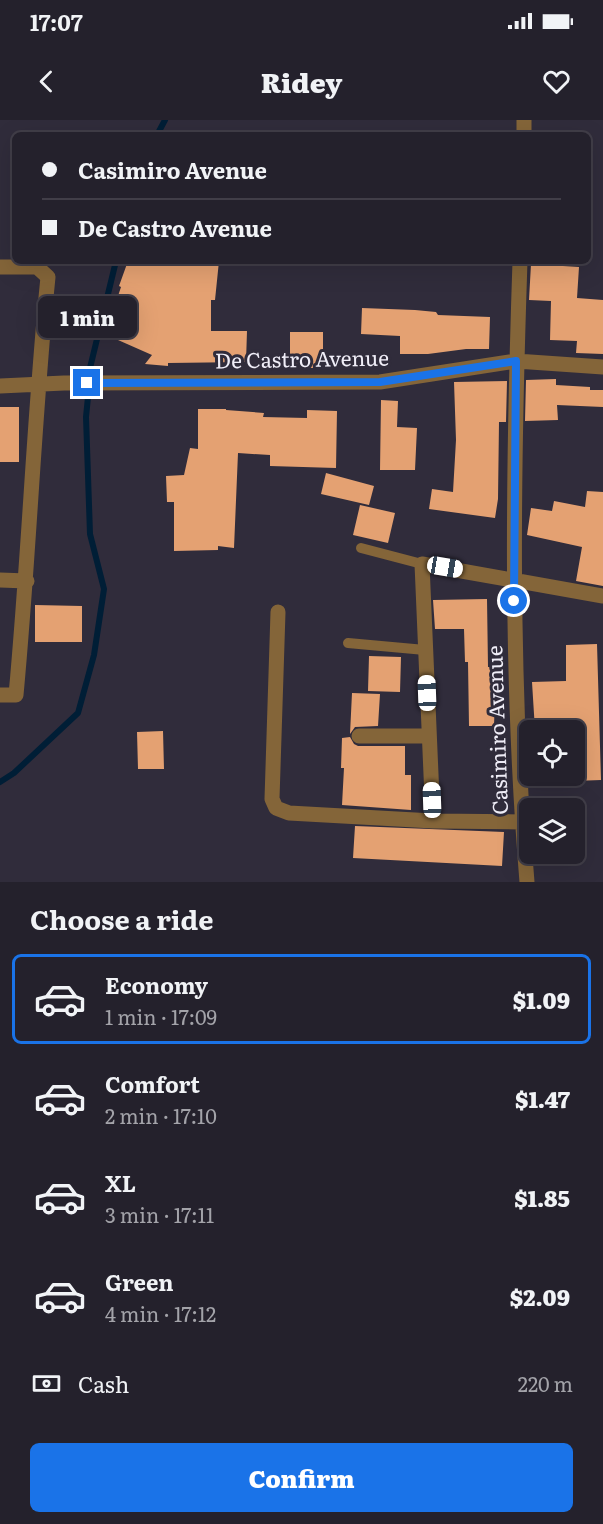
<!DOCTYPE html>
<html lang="en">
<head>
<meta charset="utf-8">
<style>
  :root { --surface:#24212c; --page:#302e38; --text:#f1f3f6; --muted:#a3a3a9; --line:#413e48; --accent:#1a73e8 }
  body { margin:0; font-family:Literata,serif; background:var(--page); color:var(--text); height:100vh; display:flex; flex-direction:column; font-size:22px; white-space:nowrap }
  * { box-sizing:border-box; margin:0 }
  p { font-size:20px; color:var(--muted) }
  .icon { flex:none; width:33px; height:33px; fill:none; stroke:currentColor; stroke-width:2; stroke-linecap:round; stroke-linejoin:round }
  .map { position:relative; height:762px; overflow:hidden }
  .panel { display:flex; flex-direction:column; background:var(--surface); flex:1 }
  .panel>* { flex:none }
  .guide { position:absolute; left:12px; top:12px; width:579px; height:132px; border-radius:9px; box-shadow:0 6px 24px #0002,0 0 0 2px var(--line); display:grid; align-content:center; height:132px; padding:0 30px; background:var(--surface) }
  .controls { position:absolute; left:519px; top:600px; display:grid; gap:12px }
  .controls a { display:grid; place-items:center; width:66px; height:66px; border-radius:9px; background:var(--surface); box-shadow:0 6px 24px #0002,0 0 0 2px var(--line); font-size:30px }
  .end { position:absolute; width:27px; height:27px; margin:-14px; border:8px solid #1a73e8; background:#fff; box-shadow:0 0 0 3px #fff }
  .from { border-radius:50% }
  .bubble { position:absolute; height:42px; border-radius:9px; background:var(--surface); box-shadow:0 6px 24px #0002,0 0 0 2px var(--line); font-size:20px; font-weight:800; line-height:42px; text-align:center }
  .car { position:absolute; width:18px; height:36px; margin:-18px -9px; border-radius:8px; box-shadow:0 0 4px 2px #0007; background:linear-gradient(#fff 24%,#345 0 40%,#fff 0 76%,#345 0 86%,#fff 0) }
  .guide b { display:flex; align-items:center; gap:21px; height:57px; font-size:22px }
  .guide b+b { border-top:2px solid var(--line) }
  .guide i { width:15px; height:15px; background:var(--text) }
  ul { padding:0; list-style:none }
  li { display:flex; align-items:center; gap:18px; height:90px; margin:0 12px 9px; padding:0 18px; border:3px solid transparent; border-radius:9px }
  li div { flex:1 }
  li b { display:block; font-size:22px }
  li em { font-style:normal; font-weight:800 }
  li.on { border-color:var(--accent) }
  li>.icon { width:54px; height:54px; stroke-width:1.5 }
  h2 { padding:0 30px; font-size:27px; line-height:72px }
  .pay { display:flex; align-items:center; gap:15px; height:66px; padding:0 30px; font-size:22px }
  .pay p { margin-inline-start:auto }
  .primary-button { display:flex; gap:12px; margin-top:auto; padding:12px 30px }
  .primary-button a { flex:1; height:69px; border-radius:9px; background:var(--accent); color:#fff; font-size:24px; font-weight:800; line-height:69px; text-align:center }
  .status { display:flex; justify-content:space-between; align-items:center; height:42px; padding:0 30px; background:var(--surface); direction:ltr }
  .status svg { height:16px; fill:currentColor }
  header { display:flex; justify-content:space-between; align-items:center; height:78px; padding:0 30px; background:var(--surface); font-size:27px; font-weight:800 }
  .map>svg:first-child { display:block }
</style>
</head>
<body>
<div class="status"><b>17:07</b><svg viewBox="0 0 49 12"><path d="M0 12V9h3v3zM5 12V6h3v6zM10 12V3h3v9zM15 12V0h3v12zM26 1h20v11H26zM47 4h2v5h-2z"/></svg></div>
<header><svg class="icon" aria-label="back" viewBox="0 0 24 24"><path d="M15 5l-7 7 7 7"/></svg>Ridey<svg class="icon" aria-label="heart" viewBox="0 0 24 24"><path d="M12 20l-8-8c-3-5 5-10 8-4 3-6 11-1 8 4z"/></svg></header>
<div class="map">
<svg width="603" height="762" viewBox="0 0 603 762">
  <rect width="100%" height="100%" fill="#302c3b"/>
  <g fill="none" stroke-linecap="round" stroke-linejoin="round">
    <!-- stream -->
    <path stroke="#001e36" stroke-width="6" d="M157,15L165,0
      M89,252L116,141
      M0,662L14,653L78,593L94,535L104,469L90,414L86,297L88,277"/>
  </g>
  <!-- building -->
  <path fill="#e4a172" d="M128,141H219L215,180H211V211H247L246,242L168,243V246L145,244L152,235L118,220L133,183L118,176L121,167L119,166Z
    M531,144L579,147L577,178L603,180V234L576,233L577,221L550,220L551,181L529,180Z
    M362,188L415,190L436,192L438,195L490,197L489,229H466L428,234H400V216L361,214Z
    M290,212H323V248H290Z
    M556,259V265L590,267V270H603V287L557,285L558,300L525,301L526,260Z
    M507,261L506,302H499L498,379L495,398L429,389L432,369L453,372L456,320L454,262Z
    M381,280L398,281L397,307L417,308L415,350H380Z
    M0,287H19V342H0Z
    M198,289H226V290L264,293L263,297L307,298V290L337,291L336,348L270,346V335L238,333L234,428L218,426V430L174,431V382H167L166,356L184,355L190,328L198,329Z
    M326,353L374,366L369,385L321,374Z
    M587,371L603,372V466L576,461L582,427L527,415L531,388L552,391L554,381L585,387Z
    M360,385L395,393L388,423L353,415Z
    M487,479L488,547H496L494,606H469L468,542H465L464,509H435L433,480Z
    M35,485L82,486V522H35Z
    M597,524L601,660L574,661V610H535L532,562L566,561V525Z
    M369,536L401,537L400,572L368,571Z
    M352,573L380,574L378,606L355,607L350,614Z
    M163,611L164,649H138L137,612Z
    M350,617L354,624L358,626H405V655H411V690L342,685L344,648H341L342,618Z
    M355,706L504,712L502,746L353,738Z"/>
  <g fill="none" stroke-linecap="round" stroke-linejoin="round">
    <!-- service -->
    <path stroke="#846539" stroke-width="10" d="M361,428L422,444
      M348,523L425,530"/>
    <!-- minor -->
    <path stroke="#846539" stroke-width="15" d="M524,15V0
      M520,141C513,348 510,555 527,762
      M0,147H37L48,157C34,296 29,436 16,575H0
      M0,266L64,263L380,262L516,241L603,247
      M0,460L27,461
      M278,492L272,679L276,688L289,693L433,701L522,702
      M359,616H429
      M433,701L422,444L603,476"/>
  </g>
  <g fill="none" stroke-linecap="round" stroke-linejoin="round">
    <!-- route -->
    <path stroke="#1a73e8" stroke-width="8" d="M87,263L380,262L516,241L514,481"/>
  </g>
  <g text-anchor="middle" stroke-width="6" stroke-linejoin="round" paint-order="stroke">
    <!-- street labels -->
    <g font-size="21" fill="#f0eef8" stroke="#302c3b">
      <text transform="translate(302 240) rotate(-1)" y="7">De Castro Avenue</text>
      <text transform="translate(498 610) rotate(-92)" y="7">Casimiro Avenue</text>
    </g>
  </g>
</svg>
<div class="controls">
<a><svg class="icon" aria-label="locate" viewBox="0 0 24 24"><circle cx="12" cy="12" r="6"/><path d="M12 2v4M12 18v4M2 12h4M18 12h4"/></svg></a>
<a><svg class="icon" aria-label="layers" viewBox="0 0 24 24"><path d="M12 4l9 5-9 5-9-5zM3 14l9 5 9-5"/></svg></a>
</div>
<i class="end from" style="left:514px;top:481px"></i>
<i class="end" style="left:87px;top:263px"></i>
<div class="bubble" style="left:38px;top:176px;width:99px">1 min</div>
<i class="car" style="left:445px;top:447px;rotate:100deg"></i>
<i class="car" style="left:427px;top:573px;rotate:358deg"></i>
<i class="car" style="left:432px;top:680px;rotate:358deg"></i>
<div class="guide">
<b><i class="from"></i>Casimiro Avenue</b>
<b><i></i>De Castro Avenue</b>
</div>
</div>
<section class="panel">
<h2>Choose a ride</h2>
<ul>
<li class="on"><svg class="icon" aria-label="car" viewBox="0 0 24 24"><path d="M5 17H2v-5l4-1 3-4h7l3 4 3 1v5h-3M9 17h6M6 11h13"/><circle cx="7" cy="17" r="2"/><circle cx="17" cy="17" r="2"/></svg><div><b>Economy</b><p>1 min · 17:09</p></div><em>$1.09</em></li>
<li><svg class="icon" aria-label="car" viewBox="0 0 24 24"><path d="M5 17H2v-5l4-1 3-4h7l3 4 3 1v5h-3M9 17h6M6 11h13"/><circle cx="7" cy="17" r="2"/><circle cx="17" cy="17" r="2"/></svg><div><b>Comfort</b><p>2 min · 17:10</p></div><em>$1.47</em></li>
<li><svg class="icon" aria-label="car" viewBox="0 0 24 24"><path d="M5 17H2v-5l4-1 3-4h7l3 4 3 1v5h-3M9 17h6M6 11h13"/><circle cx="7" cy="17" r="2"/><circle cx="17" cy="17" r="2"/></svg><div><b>XL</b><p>3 min · 17:11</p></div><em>$1.85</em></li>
<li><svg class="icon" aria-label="car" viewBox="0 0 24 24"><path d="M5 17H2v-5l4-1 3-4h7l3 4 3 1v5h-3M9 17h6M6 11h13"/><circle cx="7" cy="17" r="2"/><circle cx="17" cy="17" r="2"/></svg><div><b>Green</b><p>4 min · 17:12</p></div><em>$2.09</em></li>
</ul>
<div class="pay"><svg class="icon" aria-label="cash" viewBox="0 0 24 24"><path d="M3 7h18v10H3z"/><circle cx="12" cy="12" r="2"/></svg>Cash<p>220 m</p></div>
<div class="primary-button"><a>Confirm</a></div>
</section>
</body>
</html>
